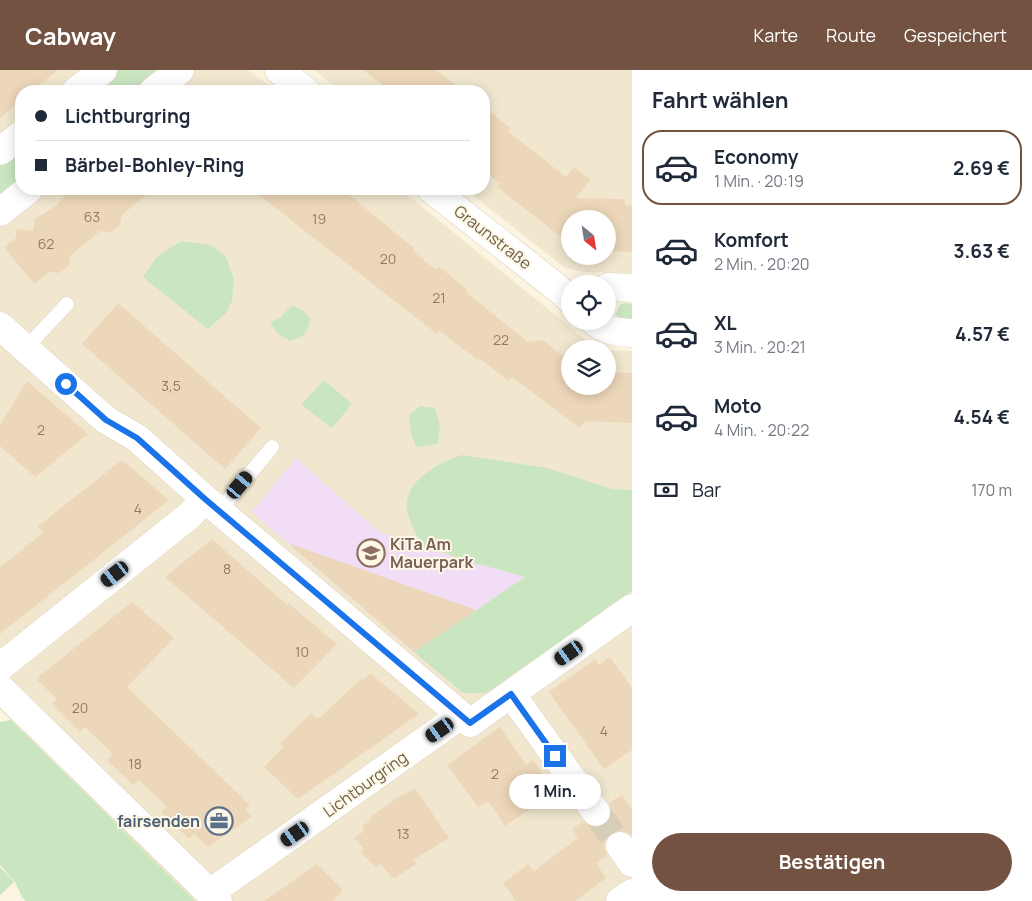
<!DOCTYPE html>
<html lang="de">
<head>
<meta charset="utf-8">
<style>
  :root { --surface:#fff; --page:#f6f6f7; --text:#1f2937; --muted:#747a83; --line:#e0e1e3; --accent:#745241 }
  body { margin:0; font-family:Manrope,sans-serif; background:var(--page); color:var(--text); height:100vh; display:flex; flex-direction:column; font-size:19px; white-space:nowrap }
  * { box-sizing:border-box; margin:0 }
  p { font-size:16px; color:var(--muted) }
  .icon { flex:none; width:28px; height:28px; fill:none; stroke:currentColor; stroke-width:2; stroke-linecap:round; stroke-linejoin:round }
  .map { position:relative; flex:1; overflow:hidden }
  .sheet { display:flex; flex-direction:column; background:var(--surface); width:400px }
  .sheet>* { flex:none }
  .guide { position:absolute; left:15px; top:15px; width:475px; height:110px; border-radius:20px; box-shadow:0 2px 12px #0003; display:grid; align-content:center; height:110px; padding:0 20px; background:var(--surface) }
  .needle { width:32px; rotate:150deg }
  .buttons { position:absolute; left:561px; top:140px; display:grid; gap:10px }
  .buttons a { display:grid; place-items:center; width:55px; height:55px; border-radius:50%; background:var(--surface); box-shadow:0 2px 12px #0003; font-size:25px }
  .end { position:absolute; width:22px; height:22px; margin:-11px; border:6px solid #1a73e8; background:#fff; box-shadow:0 0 0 2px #fff }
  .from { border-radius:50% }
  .bubble { position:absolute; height:35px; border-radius:18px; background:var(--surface); box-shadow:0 2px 12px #0003; font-size:16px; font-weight:700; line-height:35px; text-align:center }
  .car { position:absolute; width:15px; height:30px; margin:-15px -8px; border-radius:6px; box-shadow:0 0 4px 1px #0007; background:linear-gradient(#222 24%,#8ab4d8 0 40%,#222 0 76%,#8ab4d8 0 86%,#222 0) }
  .guide b { display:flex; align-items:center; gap:18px; height:48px; font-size:19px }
  .guide b+b { border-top:1px solid var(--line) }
  .guide i { width:12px; height:12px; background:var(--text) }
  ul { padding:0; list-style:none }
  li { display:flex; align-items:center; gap:15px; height:75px; margin:0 10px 8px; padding:0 10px; border:2px solid transparent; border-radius:20px }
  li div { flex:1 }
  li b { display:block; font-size:19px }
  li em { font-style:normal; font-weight:700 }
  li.on { border-color:var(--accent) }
  li>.icon { width:45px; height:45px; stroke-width:1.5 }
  h2 { padding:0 20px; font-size:22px; line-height:60px }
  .pay { display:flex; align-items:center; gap:12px; height:55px; padding:0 20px; font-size:19px }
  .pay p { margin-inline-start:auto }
  .button { display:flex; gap:10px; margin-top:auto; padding:10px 20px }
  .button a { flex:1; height:58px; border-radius:30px; background:var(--accent); color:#fff; font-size:20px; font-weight:700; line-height:58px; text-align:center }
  header { display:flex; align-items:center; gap:30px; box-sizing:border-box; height:70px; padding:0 25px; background:var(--accent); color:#fff }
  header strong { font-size:24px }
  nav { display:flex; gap:28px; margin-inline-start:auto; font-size:18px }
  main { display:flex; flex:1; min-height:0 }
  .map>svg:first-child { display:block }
</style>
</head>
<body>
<header>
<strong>Cabway</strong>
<nav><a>Karte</a><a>Route</a><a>Gespeichert</a></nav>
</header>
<main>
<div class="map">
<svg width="632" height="831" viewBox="0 0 632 831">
  <rect width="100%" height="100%" fill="#faf4e0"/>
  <!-- residential -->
  <path fill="#f1e7cf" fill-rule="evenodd" d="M0,0H94L66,21H21V56L0,65Z
    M186,0H248L276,21H159Z
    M314,0H632V203L584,202L565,198L465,119H484V21H341ZM570,149H608V186H570Z
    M39,119H400L597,279H570V316H608V280L632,281V831H193L0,639V150Z"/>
  <!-- education -->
  <path fill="#f1ddf6" d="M296,388L379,462L464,490L525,507L414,582L252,442Z"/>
  <!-- green -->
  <path fill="#cae6c1" d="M114,0H164L138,21H87Z
    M21,74V115L0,132V90Z
    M181,171L210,175L225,185L234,209L232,231L226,243L208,259L143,207L157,187Z
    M624,233L632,234V251L618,248L616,244L620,235Z
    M292,235L304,241L310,249C308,264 303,267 290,271L276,262L270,252L280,248Z
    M324,310L352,334L332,358L301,335Z
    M420,336L435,338L440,356L438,374L416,377L411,363L409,345Z
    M462,385L547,398L612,419L632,420V521L486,623H463L414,582L525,507L464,490L422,475C416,464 409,452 407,439C404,410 440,392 462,385Z
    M11,650L195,831H26L22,827L15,812L0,795V652Z
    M0,797L14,812L0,825Z"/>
  <!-- building -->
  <path fill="#edd7ba" d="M0,0H58L32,21H21V30L0,48Z
    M363,0H436L463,21H391Z
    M484,37L510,58L508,61L566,107L574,97L591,110L575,128L625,129V135L632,136V182L608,181V149H570V174L497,117L500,113L484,101Z
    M68,119H154L122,145L120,155L111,162L100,161L70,186L69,196L59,203L49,202L34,214L4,177L16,168V159L33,161L35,149L56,136L67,124Z
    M251,119H342L414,178V182L435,199L439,197L452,207L467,219V223L528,272L543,270L561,285L570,284V316H608V302L632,303V353L586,351L579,358L512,307L508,311L479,288L478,290L439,261L437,264Z
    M118,233L261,358L225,399L82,274Z
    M27,311L88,364L35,407L0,376V355Z
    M122,390L169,430L0,564V497L43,463L38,456Z
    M212,469L287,535L288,533L337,574L294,618L165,507Z
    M291,474L476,540L414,582L291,476Z
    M132,532L174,568L127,617L250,735L245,740L252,747L208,777L194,764L189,769L161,742L167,737L139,710L133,715L107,690L113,684L85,657L80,662L52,634L57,629L36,609Z
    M610,587L632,618V680L604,699L549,622L595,589L599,595Z
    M370,603L419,644L298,729L264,697L283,677L280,674L311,643L318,649L361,609L363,610Z
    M500,657L526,695L533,690L547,710L541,715L549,726L505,756L488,731L478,737L447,695Z
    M415,718L449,768L413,790L416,794L394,809L380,794L376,797L361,783L364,779L354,768L364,761L362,756L371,750L369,748L403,724L404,725Z
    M622,725L632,740V766L626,762L618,761L611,764L606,769L604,777L607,785L596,793L606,808L575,831H516L503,813L528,794L534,801L578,768L572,759L583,751L589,756L597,758L605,754L610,748L611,740L609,733Z
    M317,794L343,820L333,831H264Z"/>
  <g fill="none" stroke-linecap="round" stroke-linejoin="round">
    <!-- street-tunnel -->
    <path stroke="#d7ceba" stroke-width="28" stroke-dasharray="28 14" stroke-linecap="butt" d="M596,742L620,776"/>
    <!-- lane casing -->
    <g stroke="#ddd1bd" stroke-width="15">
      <path id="lane" d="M25,279L67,234
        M219,441L272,377"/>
    </g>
    <!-- street casing -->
    <g stroke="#ddd1bd" stroke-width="29">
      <path id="street" d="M279,0L306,21
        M431,119L555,216L570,229
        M608,217L632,218
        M594,251C606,261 616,262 632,263
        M0,256L106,350L137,368L205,429L470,653L632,538
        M0,597L190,445L205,429
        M0,618L218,831
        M511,624L596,742
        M620,776L632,793
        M210,823L461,645
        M620,831L632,823"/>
    </g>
    <!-- secondary casing -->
    <g stroke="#ded0b9" stroke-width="29">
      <path id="secondary" d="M76,21L103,0
        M153,21L180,0
        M0,81L21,65
        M0,142L29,119"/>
    </g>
    <!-- lane -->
    <use href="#lane" stroke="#fff" stroke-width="14"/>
    <!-- street -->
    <use href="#street" stroke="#fff" stroke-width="28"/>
    <!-- secondary -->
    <use href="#secondary" stroke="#fff" stroke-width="28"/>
  </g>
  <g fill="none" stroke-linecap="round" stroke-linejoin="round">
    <!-- route -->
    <path stroke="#1a73e8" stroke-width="6" d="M66,314L106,350L137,368L205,429L470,653L511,624L555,686"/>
  </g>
  <!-- icons -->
  <defs>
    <g id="school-ring" transform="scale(1.4375)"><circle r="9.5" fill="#fdf8e6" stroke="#8d6e63" stroke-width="1.5"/><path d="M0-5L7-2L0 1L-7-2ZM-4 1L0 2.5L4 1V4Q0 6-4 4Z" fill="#8d6e63"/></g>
    <g id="office-ring" transform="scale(1.4375)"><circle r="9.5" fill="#fdf8e6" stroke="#5c6f8a" stroke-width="1.5"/><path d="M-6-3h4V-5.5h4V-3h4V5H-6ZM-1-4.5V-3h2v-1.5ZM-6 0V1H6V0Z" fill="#5c6f8a"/></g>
  </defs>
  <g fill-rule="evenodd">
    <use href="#school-ring" x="371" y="483"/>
    <use href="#office-ring" x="219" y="751"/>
  </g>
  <g text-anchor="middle" stroke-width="4" stroke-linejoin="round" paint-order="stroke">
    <!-- number labels -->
    <g font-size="14" fill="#8e7c66">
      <text x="92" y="152">63</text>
      <text x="319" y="154">19</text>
      <text x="46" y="179">62</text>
      <text x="388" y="194">20</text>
      <text x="439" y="233">21</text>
      <text x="501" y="275">22</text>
      <text x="171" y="321">3,5</text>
      <text x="41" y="365">2</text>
      <text x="138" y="444">4</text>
      <text x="227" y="504">8</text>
      <text x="302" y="587">10</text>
      <text x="80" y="643">20</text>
      <text x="604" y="666">4</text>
      <text x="135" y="699">18</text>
      <text x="495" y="709">2</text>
      <text x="403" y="769">13</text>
    </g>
    <!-- street labels -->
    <g font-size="16" fill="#6e5d4a" stroke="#fdf8e6">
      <text transform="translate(493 167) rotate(38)" y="6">Graunstraße</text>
      <text transform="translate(365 714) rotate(-36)" y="6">Lichtburgring</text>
    </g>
    <!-- education labels -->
    <g font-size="16" font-weight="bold" fill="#785e54" stroke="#fdf8e6" text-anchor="start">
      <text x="390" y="480">KiTa Am<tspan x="390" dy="18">Mauerpark</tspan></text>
    </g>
    <!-- service labels -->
    <g font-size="16" font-weight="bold" fill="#4e5e75" stroke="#fdf8e6" text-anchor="end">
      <text x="200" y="757">fairsenden</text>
    </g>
  </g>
</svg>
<div class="buttons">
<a><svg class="needle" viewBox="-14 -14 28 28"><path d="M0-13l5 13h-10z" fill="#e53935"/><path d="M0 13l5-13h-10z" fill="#747a83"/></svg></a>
<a><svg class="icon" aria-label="locate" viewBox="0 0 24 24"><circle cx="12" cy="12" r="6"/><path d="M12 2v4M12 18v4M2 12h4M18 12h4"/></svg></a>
<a><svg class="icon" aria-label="layers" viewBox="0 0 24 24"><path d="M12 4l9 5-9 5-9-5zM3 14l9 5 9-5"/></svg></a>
</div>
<i class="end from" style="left:66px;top:314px"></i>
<i class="end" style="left:555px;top:686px"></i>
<div class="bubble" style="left:509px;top:704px;width:92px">1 Min.</div>
<i class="car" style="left:240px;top:415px;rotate:40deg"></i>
<i class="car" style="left:115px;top:504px;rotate:232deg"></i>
<i class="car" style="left:569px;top:583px;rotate:235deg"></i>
<i class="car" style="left:440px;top:660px;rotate:235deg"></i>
<i class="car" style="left:295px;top:764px;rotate:235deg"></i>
<div class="guide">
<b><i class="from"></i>Lichtburgring</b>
<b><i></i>Bärbel-Bohley-Ring</b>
</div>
</div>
<section class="sheet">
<h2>Fahrt wählen</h2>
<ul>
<li class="on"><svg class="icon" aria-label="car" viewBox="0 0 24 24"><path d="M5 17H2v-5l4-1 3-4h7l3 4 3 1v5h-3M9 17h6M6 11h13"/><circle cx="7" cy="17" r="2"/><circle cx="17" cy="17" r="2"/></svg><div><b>Economy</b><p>1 Min. · 20:19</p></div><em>2.69 €</em></li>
<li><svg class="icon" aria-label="car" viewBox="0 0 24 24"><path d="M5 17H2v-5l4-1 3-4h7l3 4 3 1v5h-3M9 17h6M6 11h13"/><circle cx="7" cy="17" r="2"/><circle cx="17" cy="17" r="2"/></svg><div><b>Komfort</b><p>2 Min. · 20:20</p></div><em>3.63 €</em></li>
<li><svg class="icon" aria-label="car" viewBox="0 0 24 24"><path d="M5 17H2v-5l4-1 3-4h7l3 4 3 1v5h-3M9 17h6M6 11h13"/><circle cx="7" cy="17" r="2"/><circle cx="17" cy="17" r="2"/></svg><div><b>XL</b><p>3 Min. · 20:21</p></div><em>4.57 €</em></li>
<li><svg class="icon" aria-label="car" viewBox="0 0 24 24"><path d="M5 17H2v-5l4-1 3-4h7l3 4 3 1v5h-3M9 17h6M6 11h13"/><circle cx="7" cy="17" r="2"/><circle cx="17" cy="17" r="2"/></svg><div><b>Moto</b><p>4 Min. · 20:22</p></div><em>4.54 €</em></li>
</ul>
<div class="pay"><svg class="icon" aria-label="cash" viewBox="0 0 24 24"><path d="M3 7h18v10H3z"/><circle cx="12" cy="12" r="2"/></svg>Bar<p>170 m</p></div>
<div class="button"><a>Bestätigen</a></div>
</section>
</main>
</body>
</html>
